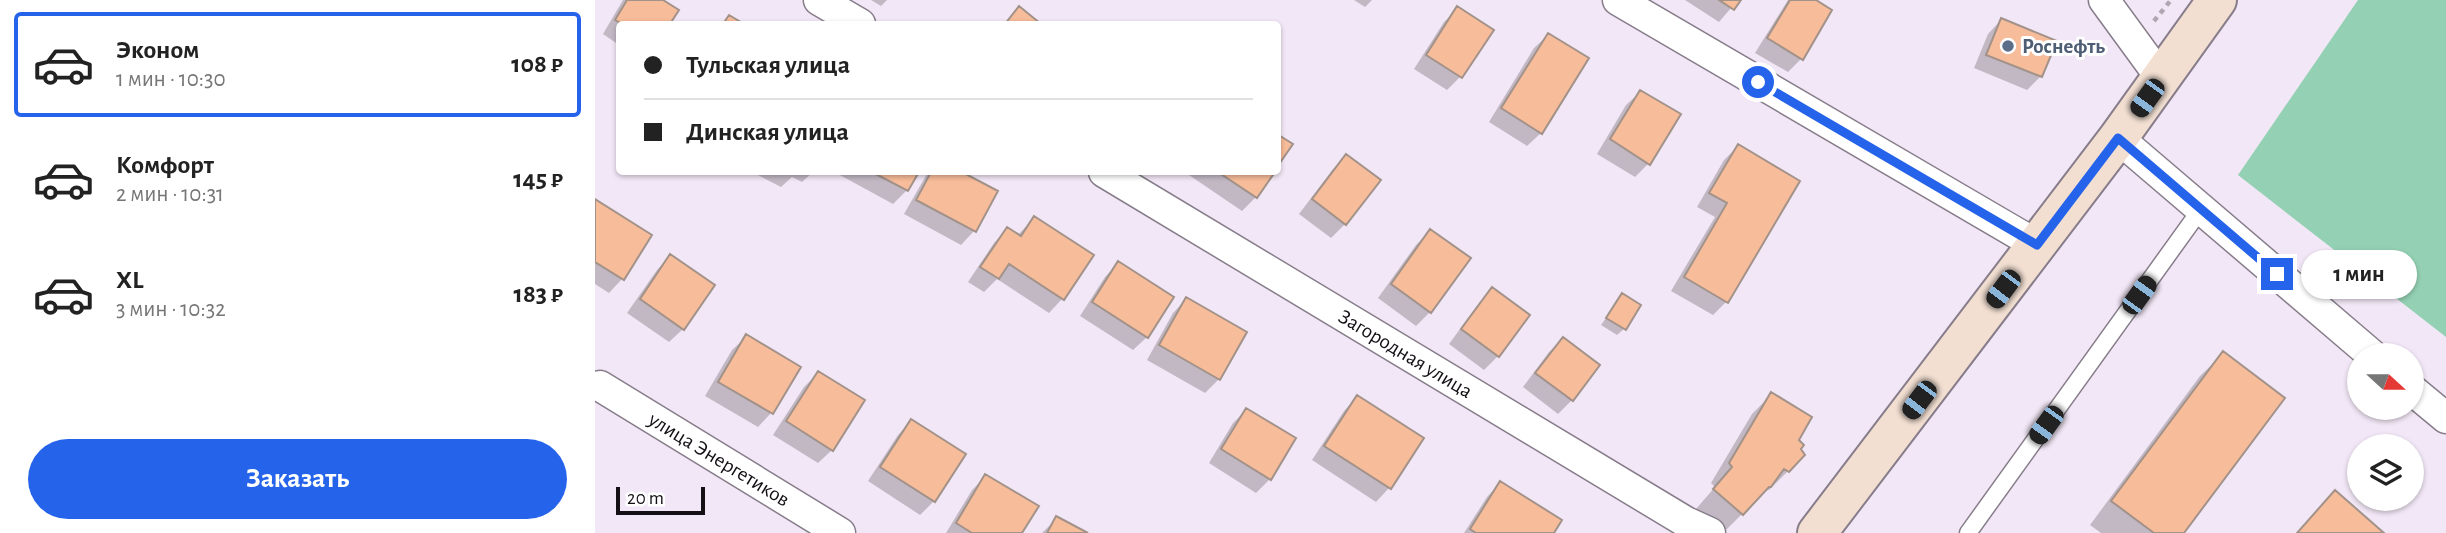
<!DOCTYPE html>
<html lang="ru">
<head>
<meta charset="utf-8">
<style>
  :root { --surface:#fff; --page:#f6f6f6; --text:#222; --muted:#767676; --line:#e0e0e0; --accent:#2563eb }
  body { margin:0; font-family:"Alegreya Sans",sans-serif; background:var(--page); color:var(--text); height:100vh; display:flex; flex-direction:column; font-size:26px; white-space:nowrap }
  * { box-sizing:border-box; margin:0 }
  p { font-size:23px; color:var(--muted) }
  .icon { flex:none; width:38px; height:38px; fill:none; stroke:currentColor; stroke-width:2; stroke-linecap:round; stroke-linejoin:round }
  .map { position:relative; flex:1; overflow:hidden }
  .details { display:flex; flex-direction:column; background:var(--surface); width:595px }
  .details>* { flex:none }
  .banner { position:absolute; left:21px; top:21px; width:665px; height:154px; border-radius:7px; box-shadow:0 2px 5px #0004; display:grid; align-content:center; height:154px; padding:0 28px; background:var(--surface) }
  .needle { width:46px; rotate:111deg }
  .tools { position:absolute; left:1752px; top:343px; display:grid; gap:14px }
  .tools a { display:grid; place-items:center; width:77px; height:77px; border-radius:50%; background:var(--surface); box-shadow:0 2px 5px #0004; font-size:35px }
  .scale { position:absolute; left:21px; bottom:18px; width:89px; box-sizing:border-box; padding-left:7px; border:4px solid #130f14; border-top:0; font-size:19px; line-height:24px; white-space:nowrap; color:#130f14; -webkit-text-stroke:5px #fff; paint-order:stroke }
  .end { position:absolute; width:32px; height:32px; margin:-16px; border:9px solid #2563eb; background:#fff; box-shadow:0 0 0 4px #fff }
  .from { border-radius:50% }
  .bubble { position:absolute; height:49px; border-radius:24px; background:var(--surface); box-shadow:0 2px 5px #0004; font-size:23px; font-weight:600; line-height:49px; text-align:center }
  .car { position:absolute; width:21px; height:42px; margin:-21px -10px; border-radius:9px; box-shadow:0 0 5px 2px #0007; background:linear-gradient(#222 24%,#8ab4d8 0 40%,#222 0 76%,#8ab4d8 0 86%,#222 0) }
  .banner b { display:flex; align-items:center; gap:24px; height:66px; font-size:26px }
  .banner b+b { border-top:2px solid var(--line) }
  .banner i { width:18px; height:18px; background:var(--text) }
  ul { padding:12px 0 0; list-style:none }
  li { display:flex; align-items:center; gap:21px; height:105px; margin:0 14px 10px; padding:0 14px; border:4px solid transparent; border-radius:7px }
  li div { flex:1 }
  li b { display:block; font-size:26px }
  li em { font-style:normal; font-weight:600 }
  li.selected { border-color:var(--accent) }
  li>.icon { width:63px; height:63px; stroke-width:1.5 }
  .action { display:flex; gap:14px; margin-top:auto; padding:14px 28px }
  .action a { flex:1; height:80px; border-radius:42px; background:var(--accent); color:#fff; font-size:28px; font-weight:600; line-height:80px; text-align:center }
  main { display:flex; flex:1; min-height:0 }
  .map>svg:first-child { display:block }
</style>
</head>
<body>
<main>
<section class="details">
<ul>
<li class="selected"><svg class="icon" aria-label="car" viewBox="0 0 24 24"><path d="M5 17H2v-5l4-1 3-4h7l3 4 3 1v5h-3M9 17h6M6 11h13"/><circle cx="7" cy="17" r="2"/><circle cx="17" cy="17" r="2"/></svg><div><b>Эконом</b><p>1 мин · 10:30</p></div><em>108 ₽</em></li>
<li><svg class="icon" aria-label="car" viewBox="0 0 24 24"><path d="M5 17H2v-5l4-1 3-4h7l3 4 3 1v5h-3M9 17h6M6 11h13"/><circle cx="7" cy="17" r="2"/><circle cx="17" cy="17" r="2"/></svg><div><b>Комфорт</b><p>2 мин · 10:31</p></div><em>145 ₽</em></li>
<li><svg class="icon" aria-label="car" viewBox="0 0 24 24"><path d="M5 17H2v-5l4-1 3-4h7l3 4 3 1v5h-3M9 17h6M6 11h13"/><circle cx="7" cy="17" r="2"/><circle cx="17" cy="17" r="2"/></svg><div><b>XL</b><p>3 мин · 10:32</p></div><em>183 ₽</em></li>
</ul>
<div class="action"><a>Заказать</a></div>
</section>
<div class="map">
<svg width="1851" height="533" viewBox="0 0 1851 533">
  <rect width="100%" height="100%" fill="#f2e7f6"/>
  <!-- green -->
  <path fill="#94d1b4" d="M1763,0H1851V337L1643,175Z"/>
  <!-- shadow -->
  <path fill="#0003" d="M28,0H64L82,10L73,24H24V45L8,34Z
    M276,0H292L286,6Z
    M759,0H777L770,7Z
    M1090,0H1143L1124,22Z
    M1193,0H1217L1206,59L1193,72L1160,53Z
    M863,8L865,77L852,90L819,69L849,22Z
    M1406,20L1446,76L1432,90L1379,68L1393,34Z
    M953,35L946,133L932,146L894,122L939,48Z
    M1045,92L1054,163L1040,177L1002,154L1031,105Z
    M1143,146L1131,302L1118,315L1076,291L1120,217L1102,207L1129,160Z
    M751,156L750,224L736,238L704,214L738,169Z
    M157,172H218L207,182L197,177L186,187Z
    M244,172H322L312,190L298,204L243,174Z
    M333,172H363L401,192L379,231L366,245L309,214Z
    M593,172H678L661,197L647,211L591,173Z
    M0,202L27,279L14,293L0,284Z
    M439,218L496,255L467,299L454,313L402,279L389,292L373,282L399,243L412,229L422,236Z
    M835,231V312L821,326L783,298L821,245Z
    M75,256L88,329L74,342L32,313L62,270Z
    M523,263L552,337L538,350L485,316L510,277Z
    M897,290L903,356L889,370L854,344L884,303Z
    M1027,295L1029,329L1022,335L1006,325Z
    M591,299L624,379L610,393L552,360L578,313Z
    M151,337L203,367L176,413L163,427L110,396L137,350Z
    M968,339L977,400L963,414L928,387L954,352Z
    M1628,354L1587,533H1506L1495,525L1605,376Z
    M223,373L237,450L223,463L178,435L209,387Z
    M1176,395L1193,471L1174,490L1172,489L1128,533L1101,509L1120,487L1116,483L1157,414Z
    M762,397L826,439L794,488L781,502L717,460L749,411Z
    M651,410L675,479L661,493L614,463L638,423Z
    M316,421L339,501L325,515L273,481L303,435Z
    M391,476L425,533H351L377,490Z
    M905,483L957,533H869L892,497Z
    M462,518L489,533H447Z"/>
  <!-- building -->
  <path fill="#f7bc9a" stroke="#a29289" stroke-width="2" d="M32,0H68L84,10L75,24H27L20,20Z
    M1124,0H1146L1139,10Z
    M1195,0H1221L1237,10L1208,60L1172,38Z
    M424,6L446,24H410Z
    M862,6L899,30L867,78L831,55Z
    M134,15L149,24H128Z
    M1406,18L1462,41L1447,77L1391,55Z
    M953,33L994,58L947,134L906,108Z
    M1045,90L1086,114L1055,165L1015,139Z
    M682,134L698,144L682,167Z
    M1143,144L1205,181L1133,303L1089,277L1132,203L1114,193Z
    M751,154L786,180L751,225L717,199Z
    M277,172H324L313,191Z
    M336,172H367L403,191L381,232L321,200Z
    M623,172H680L662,198Z
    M0,199L57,235L29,280L0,262Z
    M439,216L499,255L469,300L414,264L404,279L385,267L412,227L426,236Z
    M835,229L876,258L836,313L796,284Z
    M75,254L120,285L89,330L45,299Z
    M523,261L579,297L553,338L497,302Z
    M897,287L935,315L904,357L866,329Z
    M1027,293L1046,305L1031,330L1011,318Z
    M591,297L652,332L625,380L564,345Z
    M151,334L206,367L178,414L123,382Z
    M968,337L1005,365L978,401L940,373Z
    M1628,351L1690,398L1589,533H1559L1516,501Z
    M223,371L270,400L238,451L191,421Z
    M1176,392L1217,417L1204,440L1209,445L1206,449L1210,455L1194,472L1189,469L1176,487H1174L1148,515L1118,489L1137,467L1134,463Z
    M762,395L829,438L796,489L729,446Z
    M651,408L701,438L676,480L626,449Z
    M316,419L371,454L340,502L285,467Z
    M390,474L444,506L427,533H377L361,523Z
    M905,481L967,520L959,533H881L875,529Z
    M1740,490L1789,533H1702Z
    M461,516L493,533H452Z"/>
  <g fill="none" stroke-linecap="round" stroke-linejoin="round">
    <!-- service casing -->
    <g stroke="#877d8a" stroke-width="19">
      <path id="service" d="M1373,533L1606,209"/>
    </g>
    <!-- minor casing -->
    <g stroke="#877d8a" stroke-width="33">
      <g id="minor">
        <path d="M224,0L265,24"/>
        <path d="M1023,0L1442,245"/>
        <path d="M1509,0L1566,78"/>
        <path d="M1523,138L1777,355"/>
        <path id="s1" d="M509,172L1091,522L1115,533"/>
        <path id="s2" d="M5,386L245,533"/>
        <path d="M1816,389L1851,418"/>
      </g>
    </g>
    <!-- secondary casing -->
    <g stroke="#877d8a" stroke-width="42">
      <path id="secondary" d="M1222,533L1523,138L1622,0"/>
    </g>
    <!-- path -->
    <path stroke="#afa6b2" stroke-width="4.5" stroke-dasharray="5 5" stroke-linecap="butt" d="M1559,21L1576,0"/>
    <!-- service -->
    <use href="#service" stroke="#fff" stroke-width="16"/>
    <!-- minor -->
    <use href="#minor" stroke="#fff" stroke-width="30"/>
    <!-- secondary -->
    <use href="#secondary" stroke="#f2dfd2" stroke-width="38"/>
  </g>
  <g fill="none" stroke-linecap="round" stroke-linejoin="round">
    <!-- route -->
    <path stroke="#2563eb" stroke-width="9" d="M1163,82L1442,245L1523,138L1682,274"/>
  </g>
  <!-- markers -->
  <circle fill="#5c6f8a" stroke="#fff" stroke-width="2.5" cx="1413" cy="46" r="7"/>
  <g text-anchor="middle" stroke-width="6" stroke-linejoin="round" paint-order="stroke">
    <!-- service labels -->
    <g font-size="21" font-weight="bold" fill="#4e5e75" stroke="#fff" text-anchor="start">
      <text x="1427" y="53">Роснефть</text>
    </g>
    <!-- street labels -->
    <g font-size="21" fill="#130f14" stroke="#fff">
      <text dy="7" stroke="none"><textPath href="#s1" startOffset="352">Загородная улица</textPath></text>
      <text dy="7" stroke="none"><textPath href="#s2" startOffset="140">улица Энергетиков</textPath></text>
    </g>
  </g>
</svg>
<div class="tools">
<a><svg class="needle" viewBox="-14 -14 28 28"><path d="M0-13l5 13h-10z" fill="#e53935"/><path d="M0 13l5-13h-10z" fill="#767676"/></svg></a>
<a><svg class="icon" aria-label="layers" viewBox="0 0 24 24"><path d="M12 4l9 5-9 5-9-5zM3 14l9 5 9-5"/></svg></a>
</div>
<div class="scale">20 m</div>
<i class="end from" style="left:1163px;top:82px"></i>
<i class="end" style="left:1682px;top:274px"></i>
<div class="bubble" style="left:1706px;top:250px;width:116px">1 мин</div>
<i class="car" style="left:1552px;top:98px;rotate:216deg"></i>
<i class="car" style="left:1408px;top:289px;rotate:217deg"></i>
<i class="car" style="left:1544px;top:295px;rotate:36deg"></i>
<i class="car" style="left:1324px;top:400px;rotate:217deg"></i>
<i class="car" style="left:1451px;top:425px;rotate:216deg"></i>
<div class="banner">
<b><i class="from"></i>Тульская улица</b>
<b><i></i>Динская улица</b>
</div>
</div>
</main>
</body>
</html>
